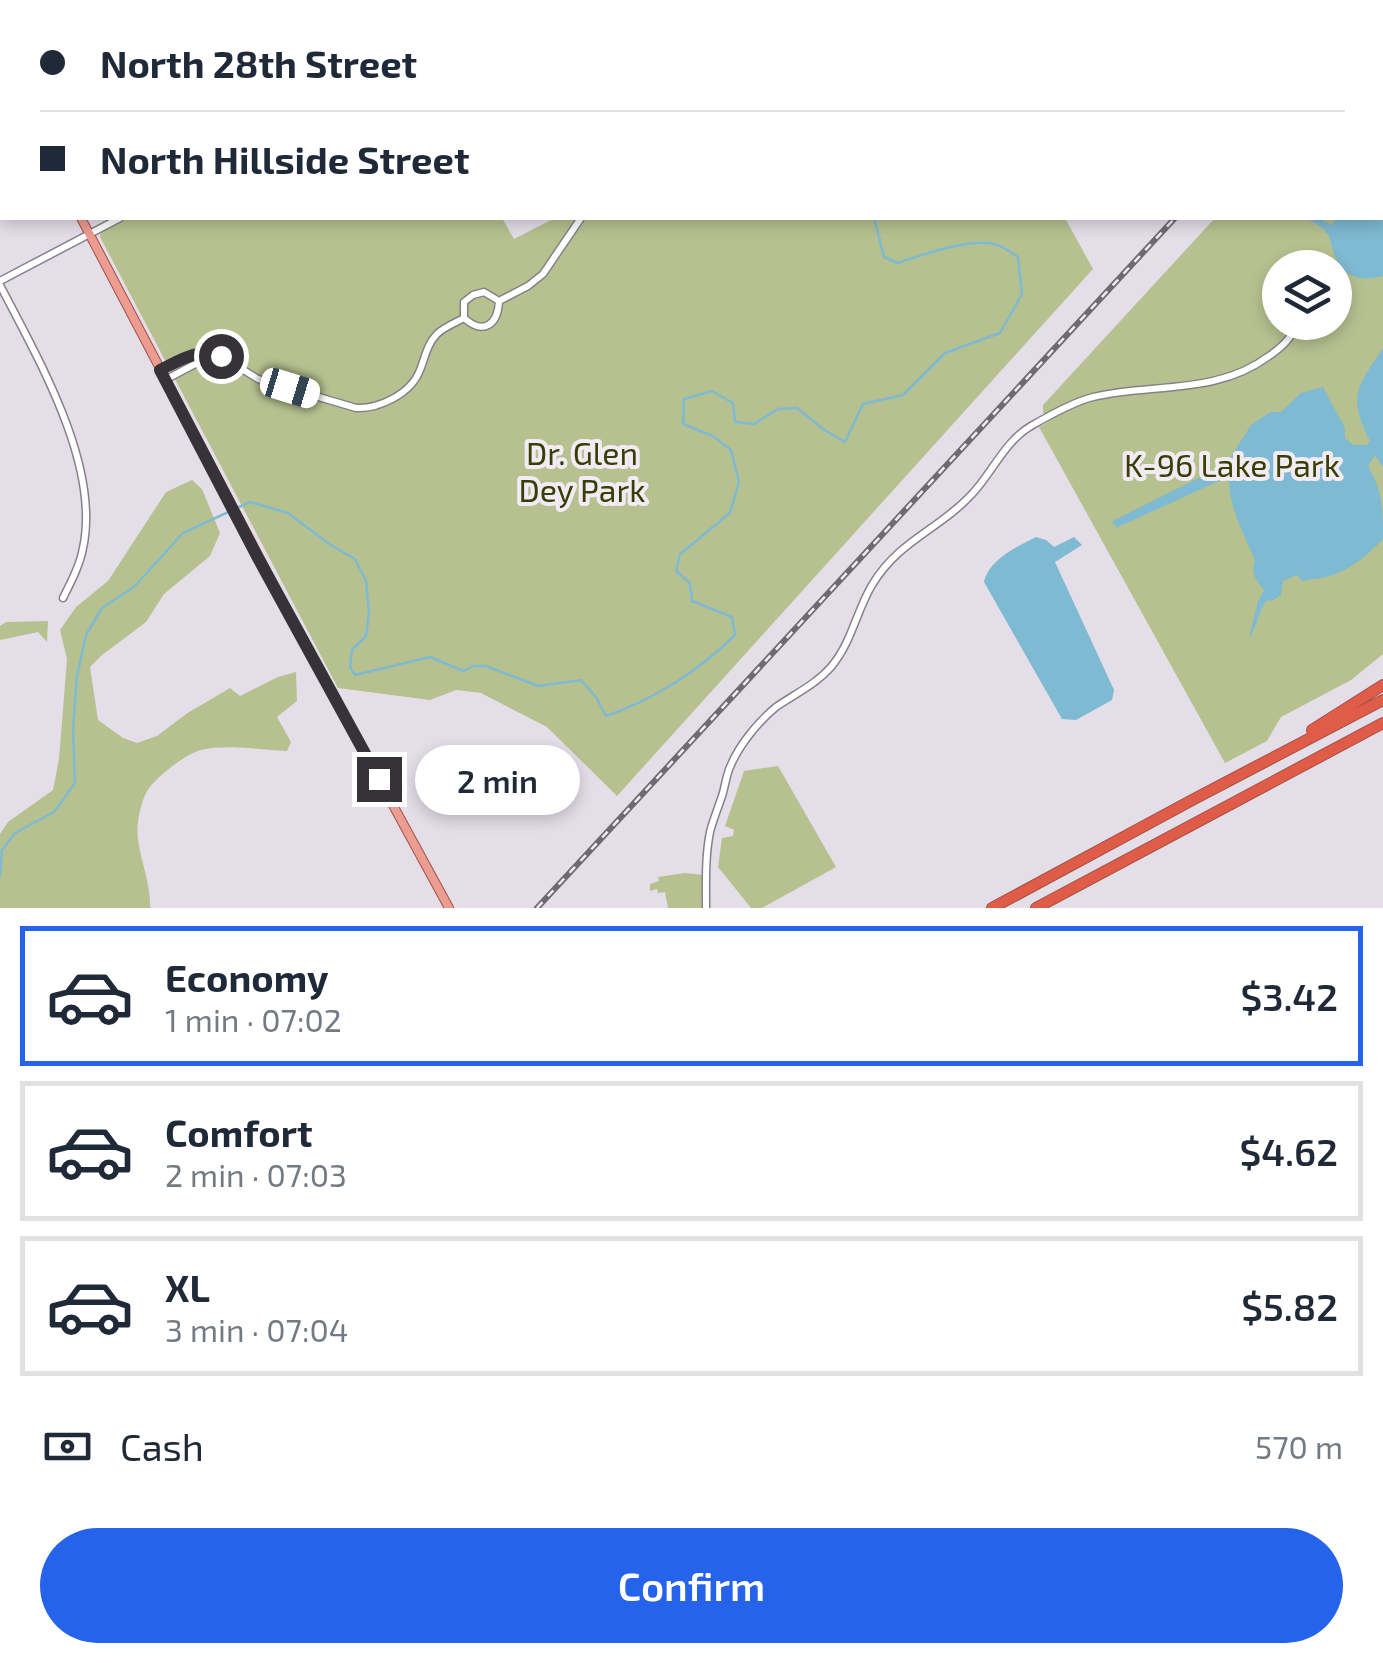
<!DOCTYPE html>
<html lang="en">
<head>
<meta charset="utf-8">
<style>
  :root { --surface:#fff; --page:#f6f6f7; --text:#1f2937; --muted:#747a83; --line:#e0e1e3; --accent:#2563eb }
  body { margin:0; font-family:"Exo 2",sans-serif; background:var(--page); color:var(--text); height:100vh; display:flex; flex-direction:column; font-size:38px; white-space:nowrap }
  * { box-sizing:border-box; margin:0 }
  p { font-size:32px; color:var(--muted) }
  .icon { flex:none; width:55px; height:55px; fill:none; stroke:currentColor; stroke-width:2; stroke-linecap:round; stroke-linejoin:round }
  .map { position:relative; height:908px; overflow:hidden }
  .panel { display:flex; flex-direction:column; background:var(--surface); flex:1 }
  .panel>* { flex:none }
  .top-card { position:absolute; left:0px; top:0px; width:1385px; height:220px; box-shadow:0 5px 15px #0003; display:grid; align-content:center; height:220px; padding:0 40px; background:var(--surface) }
  .controls { position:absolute; left:1262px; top:250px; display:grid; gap:20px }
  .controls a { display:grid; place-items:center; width:90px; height:90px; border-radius:50%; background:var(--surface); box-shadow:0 5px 15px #0003; font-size:50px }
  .end { position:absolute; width:45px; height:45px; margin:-22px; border:12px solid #363338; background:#fff; box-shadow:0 0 0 5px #fff }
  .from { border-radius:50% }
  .bubble { position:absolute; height:70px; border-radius:35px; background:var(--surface); box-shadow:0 5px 15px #0003; font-size:32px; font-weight:600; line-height:70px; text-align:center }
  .car { position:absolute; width:30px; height:60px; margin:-30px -15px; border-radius:12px; box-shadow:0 0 8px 2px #0007; background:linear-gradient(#fff 24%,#345 0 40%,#fff 0 76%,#345 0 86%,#fff 0) }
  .top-card b { display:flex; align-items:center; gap:35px; height:95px; font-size:38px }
  .top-card b+b { border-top:2px solid var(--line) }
  .top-card i { width:25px; height:25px; background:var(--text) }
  ul { padding:18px 0 0; list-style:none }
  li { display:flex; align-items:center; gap:30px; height:140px; margin:0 20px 15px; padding:0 20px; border:5px solid var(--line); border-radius:0px }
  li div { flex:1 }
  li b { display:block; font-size:38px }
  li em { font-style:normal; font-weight:600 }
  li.current { border-color:var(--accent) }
  li>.icon { width:90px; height:90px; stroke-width:1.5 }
  .pay { display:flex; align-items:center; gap:25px; height:110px; padding:0 40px; font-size:38px }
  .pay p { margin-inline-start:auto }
  .action { display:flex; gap:20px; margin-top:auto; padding:20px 40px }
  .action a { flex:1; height:115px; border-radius:60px; background:var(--accent); color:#fff; font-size:40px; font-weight:600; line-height:115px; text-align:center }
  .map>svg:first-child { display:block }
</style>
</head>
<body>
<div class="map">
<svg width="1383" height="908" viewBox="0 0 1383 908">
  <rect width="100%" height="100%" fill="#e4dee9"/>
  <!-- green -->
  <path fill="#b7c190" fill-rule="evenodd" d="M788,0H947L948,2H787Z
    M1383,35V654L1351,680L1281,717L1267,741L1225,763L1039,427L1048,422L1043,412V405L1215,218H1382ZM1280,268H1335V322H1280Z
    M128,218H502L514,239L555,218H1065L1093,269L617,796L547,727L481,693L456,690L430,700L338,688L100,237L101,232Z
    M192,480L202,489L220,533L210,556L164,594L146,622L102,655L90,667L98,720L123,738L137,743L157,736L186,714L230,688L240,696L278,677L296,672L297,701L277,717L291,742L287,751C262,750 226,744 201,750C185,754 153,779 146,793C140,806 136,824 138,839C141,863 151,884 150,908H0V834L8,822L53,790L59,759L67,659L60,630L76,607L108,581L166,492Z
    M48,621L47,642L38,632L0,640V626L6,622Z
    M778,766L836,867L762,908H751L718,867L722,838L733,836L734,830L725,826L744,771Z
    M685,873L703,875V908H668L665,892L658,893L657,889L650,891V884L659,881L658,877Z"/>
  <!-- water -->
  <path fill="#7ebad2" d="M1383,166V276C1356,283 1340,275 1332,248C1331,243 1330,236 1326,232C1322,226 1312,222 1306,218H1319L1331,225L1337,218H1382Z
    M1383,348V467L1375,455L1368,466C1383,491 1383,510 1383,539C1368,555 1349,571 1327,577C1319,579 1310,579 1302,581L1297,575L1283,581L1281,595L1272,601L1267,600C1258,611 1258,626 1249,638L1258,601L1264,590C1256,580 1250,573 1255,560C1244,534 1230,510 1229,482L1226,480H1221L1116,528L1115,524H1112L1113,521L1226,464L1251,425L1270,412H1281L1301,393L1323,387L1345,428V438L1354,445H1367L1370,441C1347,397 1357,387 1383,348Z
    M1036,537L1046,540L1054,547L1074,537L1082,545L1055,562L1114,690L1112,700L1076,720L1062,719L984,582C989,560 1016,547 1036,537Z"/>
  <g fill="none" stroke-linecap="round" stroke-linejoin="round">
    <!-- stream -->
    <path stroke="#7ebad2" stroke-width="2.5" d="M1047,2L1049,0
      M0,876L2,850L15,833L54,812L75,783L73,730L77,676L86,635L102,608L134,587L183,533L250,502L288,513L329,544L355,559L366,581L369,613L366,636L352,650L350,667L355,675L430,657L463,671L473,666H486L538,686L581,680L596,697L606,716C653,700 699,671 735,635L732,617L692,601L690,583L676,571L680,554L730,513L739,482L731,450L713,436L683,424L684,399L712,391L733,403L735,422L754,424L778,409L797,408L823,429L845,442L863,404L903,395L945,353L1000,333L1022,294L1018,257C1012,253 1004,247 997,245C973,236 922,255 898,263L884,257L875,222L877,218"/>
    <!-- minor casing -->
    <g stroke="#858089" stroke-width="9">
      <path id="minor" d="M181,0L182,2
        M286,0L288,2
        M392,0L393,2
        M497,0L498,2
        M822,0L824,2
        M212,2L217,0
        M539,2L544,0
        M742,2V0
        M0,281L120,218
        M0,285C37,357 101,465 83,548C80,565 71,582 63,598
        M499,301L528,286L543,274L581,218
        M464,318C484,336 498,324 499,301
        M464,318V302L473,295L484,292L499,301
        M160,370L193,353L205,352L221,356L258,379L356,408C379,409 411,394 420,370C425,358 427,344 437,334C444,327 455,323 464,318
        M165,380L197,363L220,356
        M706,908C706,883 705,857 710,832C713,820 718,808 722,796C725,787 726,776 730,767C739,745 758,722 776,707C795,694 816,684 831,667C852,642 856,612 872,585C899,540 939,530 972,494C992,473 1005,441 1031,426C1050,415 1073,402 1093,397C1152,383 1217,395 1269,356C1282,347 1292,338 1298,322"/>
    </g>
    <!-- major casing -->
    <g stroke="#a44e43" stroke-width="10">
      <path id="major" d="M0,61L2,66
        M81,218L290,616L449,908"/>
    </g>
    <!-- highway casing -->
    <g stroke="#a44e43" stroke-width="12">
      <path id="highway" d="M1312,730L1383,685
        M992,908L1196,798L1383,700
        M1036,908L1383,723"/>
    </g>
    <!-- minor -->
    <use href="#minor" stroke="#fff" stroke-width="6"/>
    <!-- major -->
    <use href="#major" stroke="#ec9d92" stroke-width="8"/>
    <!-- highway -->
    <use href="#highway" stroke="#df5c49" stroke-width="10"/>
    <!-- rail casing -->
    <g stroke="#6e6a71" stroke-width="6">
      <path id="rail" d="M1374,2L1377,0
        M537,908L1175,218"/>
    </g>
    <!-- rail -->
    <use href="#rail" stroke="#f2ebf6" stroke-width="2.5" stroke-dasharray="8" stroke-linecap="butt"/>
  </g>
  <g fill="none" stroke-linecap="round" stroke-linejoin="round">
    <!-- route -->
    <path stroke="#363338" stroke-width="12" d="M221,356C194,350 184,358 160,370L258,558L379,779"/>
  </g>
  <g text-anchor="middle" stroke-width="8" stroke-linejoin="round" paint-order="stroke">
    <!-- park labels -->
    <g font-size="32" fill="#384001" stroke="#f2ebf6">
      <text x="582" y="465">Dr. Glen<tspan x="582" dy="37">Dey Park</tspan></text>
      <text x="1232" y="477">K-96 Lake Park</text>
    </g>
  </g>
</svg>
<div class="controls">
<a><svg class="icon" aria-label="layers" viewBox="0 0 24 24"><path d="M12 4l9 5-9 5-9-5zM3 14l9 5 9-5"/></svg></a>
</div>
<i class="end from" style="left:221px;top:356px"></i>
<i class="end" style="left:379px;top:779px"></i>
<div class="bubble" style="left:415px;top:745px;width:165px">2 min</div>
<i class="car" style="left:290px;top:388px;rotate:107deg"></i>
<div class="top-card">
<b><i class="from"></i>North 28th Street</b>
<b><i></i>North Hillside Street</b>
</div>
</div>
<section class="panel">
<ul>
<li class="current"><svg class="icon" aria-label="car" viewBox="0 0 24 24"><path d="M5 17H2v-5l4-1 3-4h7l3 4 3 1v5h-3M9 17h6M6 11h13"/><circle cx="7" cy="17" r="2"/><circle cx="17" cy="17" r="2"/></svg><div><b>Economy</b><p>1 min · 07:02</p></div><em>$3.42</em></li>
<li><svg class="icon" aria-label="car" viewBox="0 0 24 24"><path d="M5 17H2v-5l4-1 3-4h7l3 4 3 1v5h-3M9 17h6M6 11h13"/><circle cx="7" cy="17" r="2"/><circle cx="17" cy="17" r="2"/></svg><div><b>Comfort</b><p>2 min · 07:03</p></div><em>$4.62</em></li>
<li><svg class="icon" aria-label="car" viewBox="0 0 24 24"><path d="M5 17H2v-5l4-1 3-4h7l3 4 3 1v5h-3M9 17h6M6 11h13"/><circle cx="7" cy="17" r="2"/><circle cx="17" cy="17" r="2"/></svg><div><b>XL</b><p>3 min · 07:04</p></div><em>$5.82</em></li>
</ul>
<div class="pay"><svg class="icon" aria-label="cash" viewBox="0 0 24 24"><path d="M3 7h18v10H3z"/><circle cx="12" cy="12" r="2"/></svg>Cash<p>570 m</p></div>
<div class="action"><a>Confirm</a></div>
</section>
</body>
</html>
